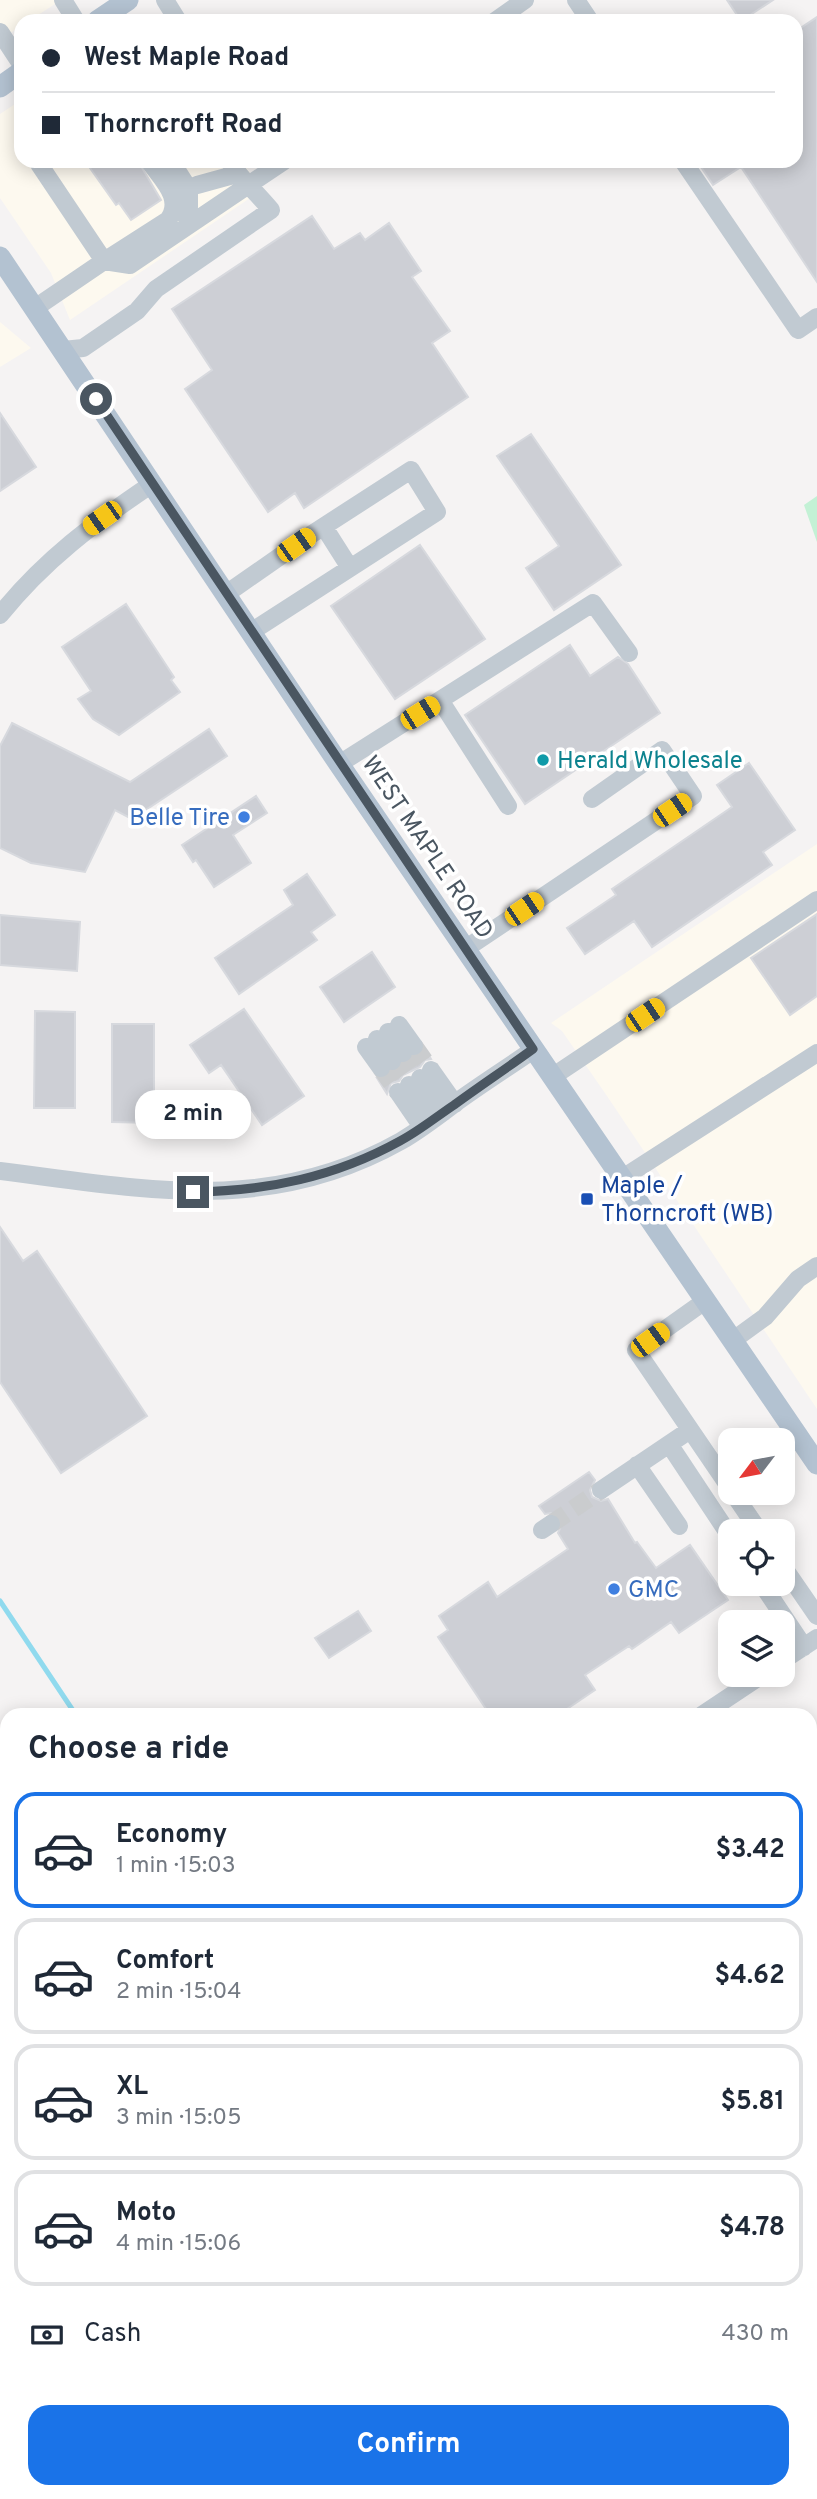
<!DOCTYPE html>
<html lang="en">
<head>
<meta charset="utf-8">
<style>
  :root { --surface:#fff; --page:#f2f2f3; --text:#1f2937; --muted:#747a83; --line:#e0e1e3; --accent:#1a73e8 }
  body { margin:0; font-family:Overpass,sans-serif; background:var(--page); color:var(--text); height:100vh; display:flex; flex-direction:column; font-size:26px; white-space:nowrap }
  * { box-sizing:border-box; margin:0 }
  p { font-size:23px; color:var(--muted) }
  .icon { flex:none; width:38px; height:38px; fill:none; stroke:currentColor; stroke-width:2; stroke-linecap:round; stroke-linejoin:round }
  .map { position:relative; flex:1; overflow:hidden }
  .details { position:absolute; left:0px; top:1708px; width:817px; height:791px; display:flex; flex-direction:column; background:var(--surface); border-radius:21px 21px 0 0; box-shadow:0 4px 18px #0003 }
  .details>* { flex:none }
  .top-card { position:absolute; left:14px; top:14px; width:789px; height:154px; border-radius:21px; box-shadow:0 4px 18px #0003; display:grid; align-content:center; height:154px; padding:0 28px; background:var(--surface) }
  .needle { width:46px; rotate:238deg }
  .controls { position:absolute; left:718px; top:1428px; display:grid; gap:14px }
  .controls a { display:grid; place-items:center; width:77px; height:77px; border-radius:14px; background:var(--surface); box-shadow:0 4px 18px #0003; font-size:35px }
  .end { position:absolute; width:32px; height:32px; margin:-16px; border:9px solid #4a5661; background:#fff; box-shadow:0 0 0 4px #fff }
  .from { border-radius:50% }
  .bubble { position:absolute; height:49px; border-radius:21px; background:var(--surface); box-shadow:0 4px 18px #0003; font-size:23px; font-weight:700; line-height:49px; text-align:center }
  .car { position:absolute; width:21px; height:42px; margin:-21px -10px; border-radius:9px; box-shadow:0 0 5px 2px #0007; background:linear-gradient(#f5c518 24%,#345 0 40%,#f5c518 0 76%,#345 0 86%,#f5c518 0) }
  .top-card b { display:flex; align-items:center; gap:24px; height:66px; font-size:26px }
  .top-card b+b { border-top:2px solid var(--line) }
  .top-card i { width:18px; height:18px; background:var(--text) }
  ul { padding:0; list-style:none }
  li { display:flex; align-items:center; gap:21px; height:116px; margin:0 14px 10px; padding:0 14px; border:4px solid var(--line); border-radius:21px }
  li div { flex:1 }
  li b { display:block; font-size:26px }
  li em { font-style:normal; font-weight:700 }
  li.on { border-color:var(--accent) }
  li>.icon { width:63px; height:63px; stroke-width:1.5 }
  h2 { padding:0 28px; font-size:32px; line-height:84px }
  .pay { display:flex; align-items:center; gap:18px; height:77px; padding:0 28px; font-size:26px }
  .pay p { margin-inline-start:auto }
  .action { display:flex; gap:14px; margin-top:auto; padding:14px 28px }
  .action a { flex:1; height:80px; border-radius:21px; background:var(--accent); color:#fff; font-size:28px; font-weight:700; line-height:80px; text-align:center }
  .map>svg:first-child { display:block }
</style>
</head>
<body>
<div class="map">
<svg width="817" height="2499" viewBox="0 0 817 2499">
  <rect width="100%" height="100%" fill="#f5f3f3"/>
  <!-- commercial -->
  <path fill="#fdf9ef" d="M0,0H61L29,21H21V26L0,40Z
    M21,100V161H242L262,190L70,320L51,273L0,198V114Z
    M0,322L31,348L0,367Z
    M817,844V1409L607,1096L562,1031L551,1023Z"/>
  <!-- green -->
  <path fill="#c3f1d5" d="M817,496V542L804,505Z"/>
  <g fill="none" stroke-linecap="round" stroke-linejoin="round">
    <!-- stream -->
    <path stroke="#90daee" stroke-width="5" d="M0,1601L76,1715"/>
  </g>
  <!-- building -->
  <path fill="#cdcfd5" stroke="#d7d9de" stroke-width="2" d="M727,0H773L741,21Z
    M817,17V282L741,167L713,185L697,161H796V31Z
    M85,161H138L161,200L131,220L119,203L116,205Z
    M312,216L334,249L360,233L365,240L389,223L421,271L412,277L450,331L432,343L468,397L304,508L295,493L268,512L185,389L212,370L172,309Z
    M0,413L36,467L0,491Z
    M531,434L621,565L554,610L526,568L559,546L497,456Z
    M420,545L485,639L395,699L331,606Z
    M126,604L174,677L171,680L180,692L119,735L93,719L78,699L91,691L62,647Z
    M570,645L590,676L618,657L628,664L660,713L525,804L465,715Z
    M12,723L130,782L209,729L227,756L132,819L115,810L85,872L31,863L0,848V746Z
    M749,763L795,830L763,852L772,865L652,947L634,921L585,954L567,928L616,895L612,889L732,807L717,785Z
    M256,796L267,813L233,835L251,863L214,887L196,860L193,862L182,845Z
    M307,874L335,915L311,932L317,940L239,994L215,958L293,905L284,890Z
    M817,914V996L790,1015L751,958Z
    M0,915L80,922L77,971L0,965Z
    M372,952L395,987L344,1022L320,987Z
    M244,1009L304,1096L262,1125L221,1065L209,1073L190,1045Z
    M35,1011L75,1012V1108H34Z
    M112,1024H154V1123L112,1122Z
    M425,1049L431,1059L425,1060L420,1067L403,1075L399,1081L391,1083L387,1094L377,1078H387L391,1072L399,1070L403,1064L421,1055Z
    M0,1227L23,1261L37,1251L147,1416L61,1473L0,1382Z
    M589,1472L595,1480L590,1490L592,1497L601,1501L608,1499L635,1543L637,1542L656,1568L690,1545L728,1600L679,1633L671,1622L632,1649L629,1646L585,1675L595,1690L558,1715H490L438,1637L448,1630L439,1616L488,1582L497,1597L568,1549L558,1533L562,1524L560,1517L551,1513L545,1514L539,1506Z
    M358,1611L371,1631L329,1658L315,1638Z"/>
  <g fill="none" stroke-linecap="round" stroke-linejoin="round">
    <!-- minor-tunnel -->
    <path stroke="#caccce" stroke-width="18" stroke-dasharray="18 9" stroke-linecap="butt" d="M414,1046L431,1070
      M403,1053L420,1078
      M392,1061L409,1085
      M381,1068L398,1092
      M551,1524L601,1490"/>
    <!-- minor -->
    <path stroke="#c1cad2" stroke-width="18" d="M63,0L76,21
      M165,0L178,21
      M576,0L590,21
      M495,21L525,0
      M0,32L21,64
      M40,161L39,164L104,261L168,220C184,199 162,180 149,161
      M171,161L189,189V207L180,212
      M683,161L798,330L817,317
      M197,185L237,174
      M35,308L104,261L130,265L284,161
      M63,350L83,348L137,311L156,289L271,210C257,193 241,179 229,161
      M324,527L350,568
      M226,594L312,534L411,470L437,512L251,632
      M0,615C44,560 94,523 152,484
      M440,700L508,806
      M339,764L593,603L629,653
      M465,949L693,796L662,750L592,799
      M399,1025L414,1046
      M388,1032L403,1053
      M377,1039L392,1061
      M366,1047L381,1068
      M431,1070L455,1104
      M552,1077L817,900
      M420,1078L444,1112
      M409,1085L432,1119
      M398,1092L422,1127
      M0,1171C143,1189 268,1216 401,1141C420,1130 437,1117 454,1104C480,1085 507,1068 533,1050
      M621,1179L817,1053
      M705,1301L636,1350L730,1488
      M732,1341L765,1317L798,1279L817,1266
      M669,1444L730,1536
      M637,1465L679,1526
      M601,1490L690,1430
      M733,1493L759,1531
      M542,1530L551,1524
      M782,1565L817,1616
      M762,1584L804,1647
      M782,1661L817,1638
      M702,1715L762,1675
      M810,1745L817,1740
      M0,2083L7,2094
      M0,2178L7,2173
      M0,2198L7,2209
      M0,2292L7,2287"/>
    <!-- major -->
    <path stroke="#b3c2d1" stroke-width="21" d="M97,21L128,0
      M0,87L21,72
      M0,257L339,764L817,1464"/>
  </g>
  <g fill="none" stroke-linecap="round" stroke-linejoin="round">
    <!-- route -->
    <path stroke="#4a5661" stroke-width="9" d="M96,399L533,1049C507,1068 480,1086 454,1105C436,1117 419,1131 400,1141C335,1177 267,1191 193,1192"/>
  </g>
  <!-- markers -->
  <circle fill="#0f9aa8" stroke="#fff" stroke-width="2.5" cx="543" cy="760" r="7"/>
  <g fill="#3f7fe0" stroke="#fff" stroke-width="2.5">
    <circle cx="244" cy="817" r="7"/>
    <circle cx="614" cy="1589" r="7"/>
  </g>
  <rect fill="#1a4fb4" stroke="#fff" stroke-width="2.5" x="580" y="1192" width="14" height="14" rx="3.5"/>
  <g text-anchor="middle" stroke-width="7" stroke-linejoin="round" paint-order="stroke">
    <!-- culture labels -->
    <g font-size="24" fill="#0d838f" stroke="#fff" text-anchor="start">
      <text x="557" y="768">Herald Wholesale</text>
    </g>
    <!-- shop labels -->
    <g font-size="24" fill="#366cbe" stroke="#fff" text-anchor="end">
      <text x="230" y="825">Belle Tire</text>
      <text x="628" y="1597" text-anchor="start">GMC</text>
    </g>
    <!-- street labels -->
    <g font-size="24" fill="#4a5661" stroke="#fff">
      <text transform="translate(428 847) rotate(56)" y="8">WEST MAPLE ROAD</text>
    </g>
    <!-- transit labels -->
    <g font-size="24" fill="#164399" stroke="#fff" text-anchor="start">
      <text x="601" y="1193">Maple /<tspan x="601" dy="28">Thorncroft (WB)</tspan></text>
    </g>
  </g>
</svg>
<div class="controls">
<a><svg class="needle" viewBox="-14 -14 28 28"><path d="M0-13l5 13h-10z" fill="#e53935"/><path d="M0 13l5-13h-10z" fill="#747a83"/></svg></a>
<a><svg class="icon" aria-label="locate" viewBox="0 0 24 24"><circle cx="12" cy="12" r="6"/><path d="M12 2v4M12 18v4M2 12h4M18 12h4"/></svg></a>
<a><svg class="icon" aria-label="layers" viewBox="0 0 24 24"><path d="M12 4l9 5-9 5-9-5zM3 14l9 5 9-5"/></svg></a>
</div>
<i class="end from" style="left:96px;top:399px"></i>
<i class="end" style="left:193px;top:1192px"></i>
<div class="bubble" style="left:135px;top:1090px;width:116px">2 min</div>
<i class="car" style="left:102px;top:518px;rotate:235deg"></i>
<i class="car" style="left:296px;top:545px;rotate:55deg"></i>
<i class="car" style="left:420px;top:713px;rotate:58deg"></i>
<i class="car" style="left:672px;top:810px;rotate:56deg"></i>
<i class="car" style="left:524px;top:909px;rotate:56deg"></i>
<i class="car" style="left:645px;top:1015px;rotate:56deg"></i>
<i class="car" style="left:650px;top:1340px;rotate:54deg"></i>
<div class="top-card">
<b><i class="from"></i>West Maple Road</b>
<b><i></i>Thorncroft Road</b>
</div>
<section class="details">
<h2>Choose a ride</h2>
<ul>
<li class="on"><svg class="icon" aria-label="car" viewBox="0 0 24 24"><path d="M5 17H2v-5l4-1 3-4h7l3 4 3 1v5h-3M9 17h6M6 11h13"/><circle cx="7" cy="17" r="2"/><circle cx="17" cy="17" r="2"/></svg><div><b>Economy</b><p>1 min · 15:03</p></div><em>$3.42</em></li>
<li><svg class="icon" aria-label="car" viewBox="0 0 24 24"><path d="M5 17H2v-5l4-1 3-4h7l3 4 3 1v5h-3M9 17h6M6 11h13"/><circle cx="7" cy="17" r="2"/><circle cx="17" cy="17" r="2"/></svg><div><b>Comfort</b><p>2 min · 15:04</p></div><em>$4.62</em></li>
<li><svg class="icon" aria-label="car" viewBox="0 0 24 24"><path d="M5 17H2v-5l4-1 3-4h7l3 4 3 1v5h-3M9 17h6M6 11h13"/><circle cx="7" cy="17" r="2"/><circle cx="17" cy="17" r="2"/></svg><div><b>XL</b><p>3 min · 15:05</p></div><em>$5.81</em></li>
<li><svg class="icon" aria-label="car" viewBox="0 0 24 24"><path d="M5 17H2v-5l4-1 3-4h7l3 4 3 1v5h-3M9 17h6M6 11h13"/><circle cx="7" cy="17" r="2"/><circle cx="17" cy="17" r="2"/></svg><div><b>Moto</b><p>4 min · 15:06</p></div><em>$4.78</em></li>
</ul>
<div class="pay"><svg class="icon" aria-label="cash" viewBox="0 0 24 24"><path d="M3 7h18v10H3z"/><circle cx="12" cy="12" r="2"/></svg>Cash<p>430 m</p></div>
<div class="action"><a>Confirm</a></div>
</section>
</div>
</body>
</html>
